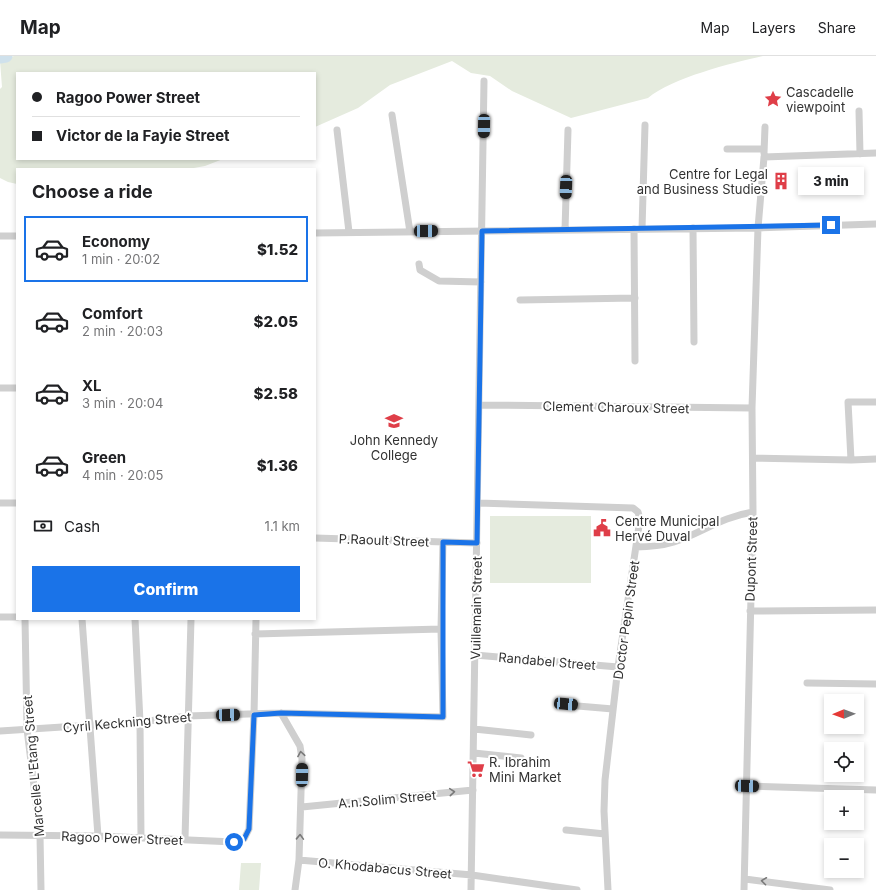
<!DOCTYPE html>
<html lang="en">
<head>
<meta charset="utf-8">
<style>
  :root { --surface:#fff; --page:#f6f6f6; --text:#202124; --muted:#757577; --line:#e0e0e0; --accent:#1a73e8 }
  body { margin:0; font-family:Inter,sans-serif; background:var(--page); color:var(--text); height:100vh; display:flex; flex-direction:column; font-size:15px; white-space:nowrap }
  * { box-sizing:border-box; margin:0 }
  p { font-size:13px; color:var(--muted) }
  .icon { flex:none; width:22px; height:22px; fill:none; stroke:currentColor; stroke-width:2; stroke-linecap:round; stroke-linejoin:round }
  .map { position:relative; flex:1; overflow:hidden }
  .drawer { position:absolute; left:16px; top:112px; width:300px; height:452px; display:flex; flex-direction:column; background:var(--surface); border-radius:0px; box-shadow:0 2px 6px #0003 }
  .drawer>* { flex:none }
  .top-card { position:absolute; left:16px; top:16px; width:300px; height:88px; border-radius:0px; box-shadow:0 2px 6px #0003; display:grid; align-content:center; height:88px; padding:0 16px; background:var(--surface) }
  .needle { width:26px; rotate:269deg }
  .fabs { position:absolute; left:824px; top:638px; display:grid; gap:8px }
  .fabs a { display:grid; place-items:center; width:40px; height:40px; border-radius:0px; background:var(--surface); box-shadow:0 2px 6px #0003; font-size:20px }
  .end { position:absolute; width:18px; height:18px; margin:-9px; border:5px solid #1a73e8; background:#fff; box-shadow:0 0 0 2px #fff }
  .from { border-radius:50% }
  .bubble { position:absolute; height:28px; border-radius:0px; background:var(--surface); box-shadow:0 2px 6px #0003; font-size:13px; font-weight:800; line-height:28px; text-align:center }
  .car { position:absolute; width:12px; height:24px; margin:-12px -6px; border-radius:5px; box-shadow:0 0 3px 1px #0007; background:linear-gradient(#222 24%,#8ab4d8 0 40%,#222 0 76%,#8ab4d8 0 86%,#222 0) }
  .top-card b { display:flex; align-items:center; gap:14px; height:38px; font-size:15px }
  .top-card b+b { border-top:1px solid var(--line) }
  .top-card i { width:10px; height:10px; background:var(--text) }
  ul { padding:0; list-style:none }
  li { display:flex; align-items:center; gap:12px; height:66px; margin:0 8px 6px; padding:0 8px; border:2px solid transparent; border-radius:0px }
  li div { flex:1 }
  li b { display:block; font-size:15px }
  li em { font-style:normal; font-weight:800 }
  li.current { border-color:var(--accent) }
  li>.icon { width:36px; height:36px; stroke-width:1.5 }
  h2 { padding:0 16px; font-size:18px; line-height:48px }
  .pay { display:flex; align-items:center; gap:10px; height:44px; padding:0 16px; font-size:15px }
  .pay p { margin-inline-start:auto }
  .primary-button { display:flex; gap:8px; margin-top:auto; padding:8px 16px }
  .primary-button a { flex:1; height:46px; border-radius:0px; background:var(--accent); color:#fff; font-size:16px; font-weight:800; line-height:46px; text-align:center }
  header { display:flex; align-items:center; gap:24px; box-sizing:border-box; height:56px; padding:0 20px; background:var(--surface); border-bottom:1px solid var(--line) }
  header strong { font-size:19px }
  nav { display:flex; gap:22px; margin-inline-start:auto; font-size:14px }
  .map>svg:first-child { display:block }
</style>
</head>
<body>
<header>
<strong>Map</strong>
<nav><a>Map</a><a>Layers</a><a>Share</a></nav>
</header>
<div class="map">
<svg width="876" height="834" viewBox="0 0 876 834">
  <rect width="100%" height="100%" fill="#fff"/>
  <!-- green -->
  <path fill="#e5ebde" d="M14,0H763C731,7 672,22 648,42L571,62L512,35L490,20L471,17L452,5L390,29L358,52L315,71V17H17V103H223L205,110L188,113H17V128L8,126L0,122V33L2,31L0,5Z
    M490,460H591V527H490Z
    M241,807H261L259,834H239Z"/>
  <g fill="none" stroke-linecap="round" stroke-linejoin="round">
    <!-- river -->
    <path stroke="#cfe1ec" stroke-width="13" d="M0,1L6,0"/>
    <!-- minor -->
    <path stroke="#cfcfcf" stroke-width="7" d="M859,55L860,98
      M392,59L410,176
      M337,74L349,176
      M727,93H764
      M764,97L765,71
      M693,172L694,286
      M634,173L635,305
      M642,173L645,69
      M565,174L568,74
      M315,177L758,172L876,168
      M0,180H17
      M419,208L420,214L439,225L481,226
      M520,244L635,242
      M0,332H17
      M876,346H848L851,404L876,403
      M479,349L752,352
      M753,402L851,404
      M0,447H17
      M478,447L633,452L638,456L640,463L618,611L605,724L604,755L608,834
      M315,482L477,487
      M636,491C649,491 661,490 674,486C702,477 721,461 753,456
      M750,555L876,554
      M0,561H17
      M25,563L27,673L40,779L41,834
      M82,563L98,780
      M135,563L140,666L141,782
      M255,578L441,573
      M475,599L618,611
      M807,627L876,628
      M566,649L613,653
      M281,657L300,690L302,703L299,804L295,834
      M474,673L531,679
      M0,675L140,666L188,660L281,657L443,661L441,573L443,486
      M474,697L521,702
      M747,730L876,734
      M302,751L473,734
      M566,774L605,778
      M0,779L98,780L234,786L244,783L249,773L254,659L256,563
      M185,783L191,563
      M299,804L472,819L577,834
      M745,823L830,834
      M471,834L484,25
      M744,834L753,456L752,352L758,172L764,101L876,97"/>
  </g>
  <!-- one-way arrows -->
  <defs><path id="oneway-chevron" d="M-2-3.5L2.5 0L-2 3.5" fill="none" stroke-width="1.6" stroke-linecap="round" stroke-linejoin="round"/></defs>
  <g stroke="#797979">
    <use href="#oneway-chevron" transform="translate(301 698) rotate(-99)"/>
    <use href="#oneway-chevron" transform="translate(452 736) rotate(-5)"/>
    <use href="#oneway-chevron" transform="translate(300 781) rotate(-88)"/>
    <use href="#oneway-chevron" transform="translate(764 825) rotate(-173)"/>
  </g>
  <g fill="none" stroke-linecap="round" stroke-linejoin="round">
    <!-- route -->
    <path stroke="#1a73e8" stroke-width="5" d="M234,786L244,783L249,773L254,659L281,657L443,661V486L477,487L482,175L831,169"/>
  </g>
  <!-- icons -->
  <defs>
    <g id="sight-bare" transform="scale(1.38)"><path d="M0-6L1.8-2.2L6-1.7L2.9 1.2L3.7 5.4L0 3.3L-3.7 5.4L-2.9 1.2L-6-1.7L-1.8-2.2Z" fill="#df3e48" stroke="#fff" stroke-width="2.5" paint-order="stroke"/></g>
    <g id="building-bare" transform="scale(1.38)"><path d="M-4-6H4V6H1V3H-1V6H-4ZM-2.5-4.3h1.7v1.8h-1.7ZM.8-4.3h1.7v1.8H.8ZM-2.5-1h1.7V.8h-1.7ZM.8-1h1.7V.8H.8Z" fill="#df3e48" stroke="#fff" stroke-width="2.5" paint-order="stroke"/></g>
    <g id="school-bare" transform="scale(1.38)"><path d="M0-5L7-2L0 1L-7-2ZM-4 1L0 2.5L4 1V4Q0 6-4 4Z" fill="#df3e48" stroke="#fff" stroke-width="2.5" paint-order="stroke"/></g>
    <g id="civic-bare" transform="scale(1.38)"><path d="M-.6-6.5H3V-4.5H.6V-3L4-1V1h2V6H-6V1h2V-1L-.6-3ZM-1.2 2.5V6h2.4V2.5Z" fill="#df3e48" stroke="#fff" stroke-width="2.5" paint-order="stroke"/></g>
    <g id="supermarket-bare" transform="scale(1.38)"><path d="M-6-5.5h2.5l.6 2H6L4.5 2H-2.5L-4.4-4H-6ZM-1.5 3.2a1.3 1.3 0 1 0 .1 0ZM3 3.2a1.3 1.3 0 1 0 .1 0Z" fill="#df3e48" stroke="#fff" stroke-width="2.5" paint-order="stroke"/></g>
  </defs>
  <g fill-rule="evenodd">
    <use href="#sight-bare" x="773" y="43"/>
    <use href="#building-bare" x="781" y="125"/>
    <use href="#school-bare" x="394" y="365"/>
    <use href="#civic-bare" x="602" y="472"/>
    <use href="#supermarket-bare" x="476" y="713"/>
  </g>
  <g text-anchor="middle" stroke-width="4" stroke-linejoin="round" paint-order="stroke">
    <!-- poi labels -->
    <g font-size="13" fill="#323232" stroke="#fff" text-anchor="start">
      <text x="786" y="41">Cascadelle<tspan x="786" dy="15">viewpoint</tspan></text>
      <text x="768" y="123" text-anchor="end">Centre for Legal<tspan x="768" dy="15">and Business Studies</tspan></text>
      <text x="394" y="389" text-anchor="middle">John Kennedy<tspan x="394" dy="15">College</tspan></text>
      <text x="615" y="470">Centre Municipal<tspan x="615" dy="15">Hervé Duval</tspan></text>
      <text x="489" y="711">R. Ibrahim<tspan x="489" dy="15">Mini Market</tspan></text>
    </g>
    <!-- street labels -->
    <g font-size="13" fill="#323232" stroke="#fff">
      <text transform="translate(616 351) rotate(1)" y="5">Clement Charoux Street</text>
      <text transform="translate(384 484) rotate(2)" y="5">P.Raoult Street</text>
      <text transform="translate(751 503) rotate(-88)" y="5">Dupont Street</text>
      <text transform="translate(476 552) rotate(-89)" y="5">Vuillemain Street</text>
      <text transform="translate(626 564) rotate(-82)" y="5">Doctor Pepin Street</text>
      <text transform="translate(547 605) rotate(5)" y="5">Randabel Street</text>
      <text transform="translate(127 666) rotate(-5)" y="5">Cyril Keckning Street</text>
      <text transform="translate(33 710) rotate(-95)" y="5">Marcelle L'Etang Street</text>
      <text transform="translate(387 743) rotate(-5)" y="5">A.n.Solim Street</text>
      <text transform="translate(122 782) rotate(2)" y="5">Ragoo Power Street</text>
      <text transform="translate(385 812) rotate(5)" y="5">O. Khodabacus Street</text>
    </g>
  </g>
</svg>
<div class="fabs">
<a><svg class="needle" viewBox="-14 -14 28 28"><path d="M0-13l5 13h-10z" fill="#e53935"/><path d="M0 13l5-13h-10z" fill="#757577"/></svg></a>
<a><svg class="icon" aria-label="locate" viewBox="0 0 24 24"><circle cx="12" cy="12" r="6"/><path d="M12 2v4M12 18v4M2 12h4M18 12h4"/></svg></a>
<a>+</a>
<a>−</a>
</div>
<i class="end from" style="left:234px;top:786px"></i>
<i class="end" style="left:831px;top:169px"></i>
<div class="bubble" style="left:798px;top:111px;width:66px">3 min</div>
<i class="car" style="left:484px;top:70px;rotate:181deg"></i>
<i class="car" style="left:566px;top:131px;rotate:182deg"></i>
<i class="car" style="left:426px;top:175px;rotate:89deg"></i>
<i class="car" style="left:566px;top:648px;rotate:95deg"></i>
<i class="car" style="left:228px;top:659px;rotate:88deg"></i>
<i class="car" style="left:302px;top:719px;rotate:1deg"></i>
<i class="car" style="left:747px;top:730px;rotate:92deg"></i>
<div class="top-card">
<b><i class="from"></i>Ragoo Power Street</b>
<b><i></i>Victor de la Fayie Street</b>
</div>
<section class="drawer">
<h2>Choose a ride</h2>
<ul>
<li class="current"><svg class="icon" aria-label="car" viewBox="0 0 24 24"><path d="M5 17H2v-5l4-1 3-4h7l3 4 3 1v5h-3M9 17h6M6 11h13"/><circle cx="7" cy="17" r="2"/><circle cx="17" cy="17" r="2"/></svg><div><b>Economy</b><p>1 min · 20:02</p></div><em>$1.52</em></li>
<li><svg class="icon" aria-label="car" viewBox="0 0 24 24"><path d="M5 17H2v-5l4-1 3-4h7l3 4 3 1v5h-3M9 17h6M6 11h13"/><circle cx="7" cy="17" r="2"/><circle cx="17" cy="17" r="2"/></svg><div><b>Comfort</b><p>2 min · 20:03</p></div><em>$2.05</em></li>
<li><svg class="icon" aria-label="car" viewBox="0 0 24 24"><path d="M5 17H2v-5l4-1 3-4h7l3 4 3 1v5h-3M9 17h6M6 11h13"/><circle cx="7" cy="17" r="2"/><circle cx="17" cy="17" r="2"/></svg><div><b>XL</b><p>3 min · 20:04</p></div><em>$2.58</em></li>
<li><svg class="icon" aria-label="car" viewBox="0 0 24 24"><path d="M5 17H2v-5l4-1 3-4h7l3 4 3 1v5h-3M9 17h6M6 11h13"/><circle cx="7" cy="17" r="2"/><circle cx="17" cy="17" r="2"/></svg><div><b>Green</b><p>4 min · 20:05</p></div><em>$1.36</em></li>
</ul>
<div class="pay"><svg class="icon" aria-label="cash" viewBox="0 0 24 24"><path d="M3 7h18v10H3z"/><circle cx="12" cy="12" r="2"/></svg>Cash<p>1.1 km</p></div>
<div class="primary-button"><a>Confirm</a></div>
</section>
</div>
</body>
</html>
